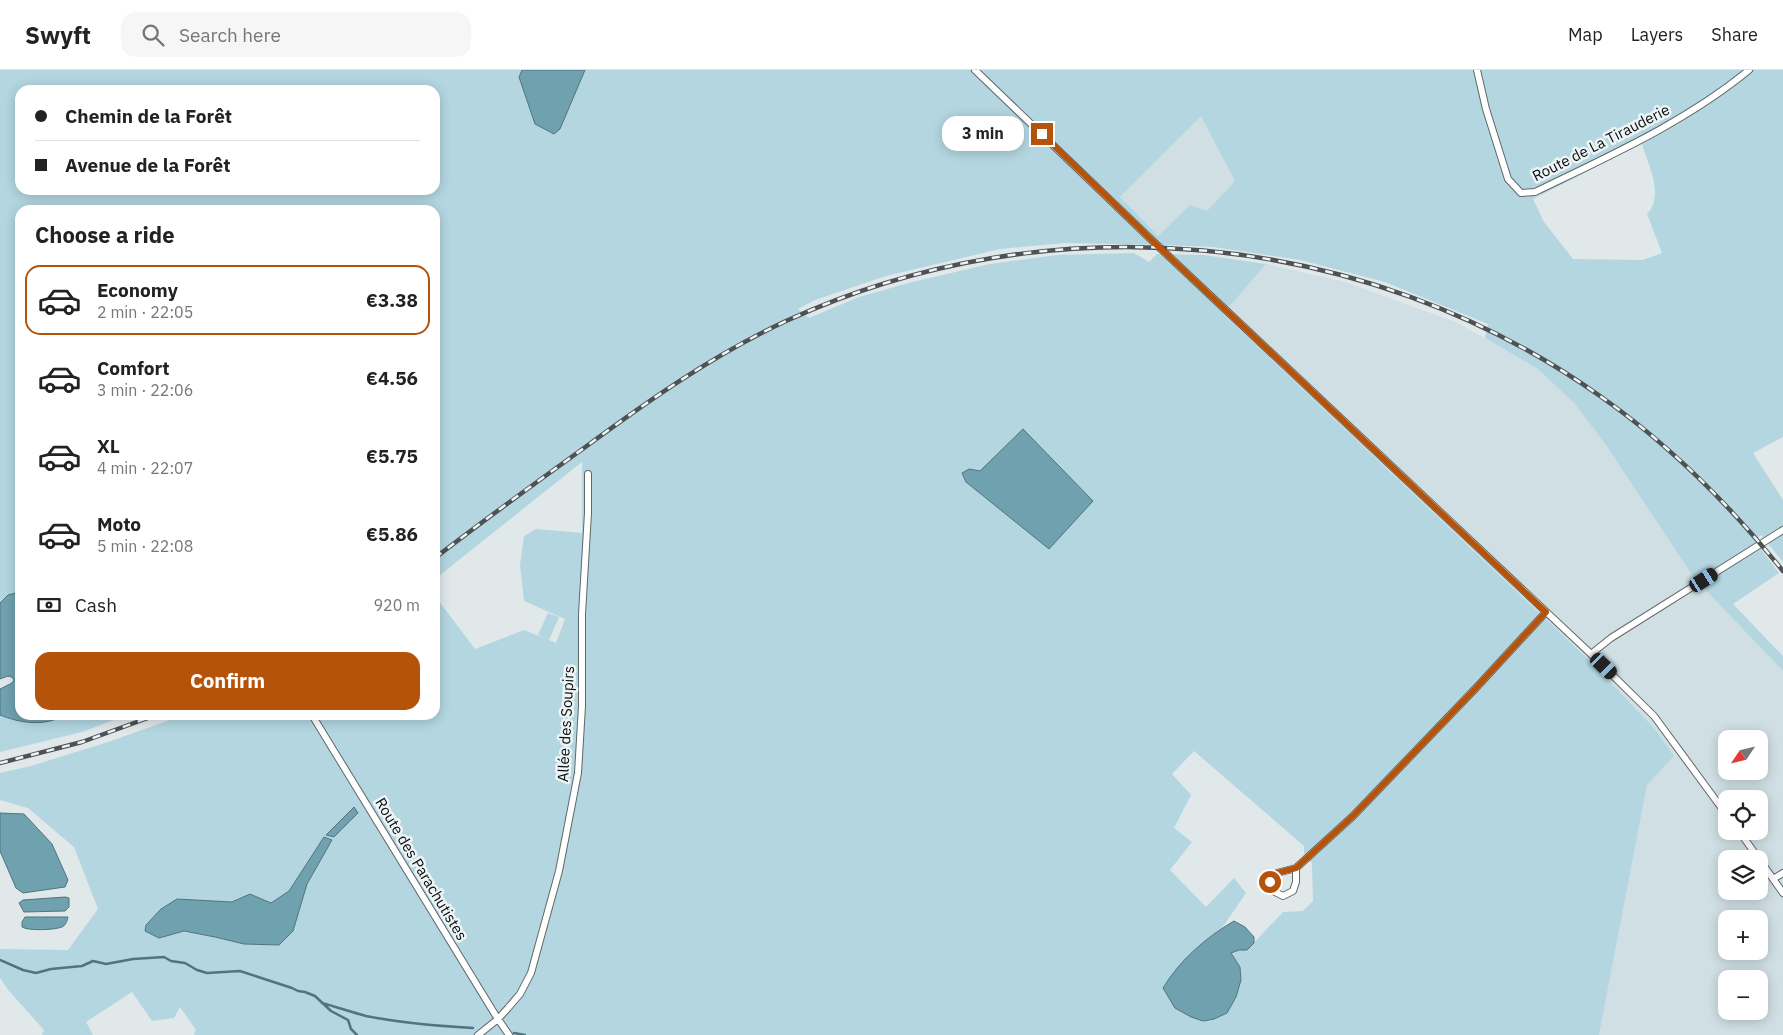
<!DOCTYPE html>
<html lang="en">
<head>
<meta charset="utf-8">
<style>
  :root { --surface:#fff; --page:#f6f6f6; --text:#222; --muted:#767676; --line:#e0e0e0; --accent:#b45309 }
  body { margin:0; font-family:"IBM Plex Sans",sans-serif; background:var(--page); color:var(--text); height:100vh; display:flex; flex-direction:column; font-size:19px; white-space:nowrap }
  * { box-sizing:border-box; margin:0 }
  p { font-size:16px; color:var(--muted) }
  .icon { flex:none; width:28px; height:28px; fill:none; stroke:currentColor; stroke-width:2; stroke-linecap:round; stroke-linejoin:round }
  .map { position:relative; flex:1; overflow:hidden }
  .panel { position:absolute; left:15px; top:135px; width:425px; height:515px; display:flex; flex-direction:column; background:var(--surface); border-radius:15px; box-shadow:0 2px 12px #0003 }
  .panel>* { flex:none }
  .top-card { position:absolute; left:15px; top:15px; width:425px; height:110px; border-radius:15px; box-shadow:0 2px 12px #0003; display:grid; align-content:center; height:110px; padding:0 20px; background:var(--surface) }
  .needle { width:32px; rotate:235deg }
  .buttons { position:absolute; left:1718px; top:660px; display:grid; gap:10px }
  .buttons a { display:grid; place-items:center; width:50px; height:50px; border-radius:10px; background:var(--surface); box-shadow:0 2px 12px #0003; font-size:25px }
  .end { position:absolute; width:22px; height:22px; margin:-11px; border:6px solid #b45309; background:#fff; box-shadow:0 0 0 2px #fff }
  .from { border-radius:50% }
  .bubble { position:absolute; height:35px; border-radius:15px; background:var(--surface); box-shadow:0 2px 12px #0003; font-size:16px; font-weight:800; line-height:35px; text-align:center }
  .car { position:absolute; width:15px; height:30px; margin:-15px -8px; border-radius:6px; box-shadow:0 0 4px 1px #0007; background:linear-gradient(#222 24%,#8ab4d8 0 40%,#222 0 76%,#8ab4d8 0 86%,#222 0) }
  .top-card b { display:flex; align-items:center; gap:18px; height:48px; font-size:19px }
  .top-card b+b { border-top:1px solid var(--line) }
  .top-card i { width:12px; height:12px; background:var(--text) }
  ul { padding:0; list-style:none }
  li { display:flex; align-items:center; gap:15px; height:70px; margin:0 10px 8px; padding:0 10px; border:2px solid transparent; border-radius:15px }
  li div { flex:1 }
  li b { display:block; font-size:19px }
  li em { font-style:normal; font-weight:800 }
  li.on { border-color:var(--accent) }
  li>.icon { width:45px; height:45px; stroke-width:1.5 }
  h2 { padding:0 20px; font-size:22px; line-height:60px }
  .pay { display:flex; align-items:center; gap:12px; height:55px; padding:0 20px; font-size:19px }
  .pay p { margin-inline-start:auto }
  .primary-button { display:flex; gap:10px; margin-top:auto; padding:10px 20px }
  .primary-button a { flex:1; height:58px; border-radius:15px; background:var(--accent); color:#fff; font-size:20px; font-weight:800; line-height:58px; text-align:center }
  header { display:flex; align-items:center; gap:30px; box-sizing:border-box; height:70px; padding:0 25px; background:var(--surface); border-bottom:1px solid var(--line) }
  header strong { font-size:24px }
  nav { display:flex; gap:28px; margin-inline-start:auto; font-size:18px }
  .search { width:350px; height:45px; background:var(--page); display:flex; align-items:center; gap:12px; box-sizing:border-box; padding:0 18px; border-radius:15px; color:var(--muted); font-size:19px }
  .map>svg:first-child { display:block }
</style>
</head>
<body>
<header>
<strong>Swyft</strong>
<div class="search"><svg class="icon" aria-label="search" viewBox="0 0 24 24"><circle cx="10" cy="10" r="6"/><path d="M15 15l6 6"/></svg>Search here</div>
<nav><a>Map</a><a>Layers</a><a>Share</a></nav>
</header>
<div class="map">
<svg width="1783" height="965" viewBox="0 0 1783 965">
  <rect width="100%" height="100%" fill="#e1e8ea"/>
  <!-- built -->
  <path fill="#cfdfe4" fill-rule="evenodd" d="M1201,45L1235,111L1207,142L1190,135L1158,166L1120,127Z
    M1266,194L1345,212L1458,253L1538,299L1575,334L1606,375L1694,508L1783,601V965H1599L1647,715L1673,686L1654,658L1592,593L1223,244ZM1726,669H1759V701H1726ZM1726,729H1759V761H1726ZM1726,789H1759V821H1726ZM1726,849H1759V881H1726ZM1726,909H1759V941H1726Z"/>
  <!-- green -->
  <path fill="#b3d6e0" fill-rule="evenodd" d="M0,0H522L519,7L560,59L585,0H1783V367L1753,383L1783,430V492L1761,465L1754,470L1779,503L1733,534L1783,586V601L1694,508L1606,375L1575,334L1538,299L1485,268L1488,254L1385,212L1300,190L1213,177L1165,175L1065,173L1000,179L886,206L815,230L798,239L809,248L859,227L912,212L990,194L1057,185L1134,183L1149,192L1157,184L1204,185L1266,194L1223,244L1592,593L1654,658L1674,686L1647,715L1599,965H194L196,960L180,937L174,948L152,951L132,922L86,952L93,965H42L44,960L9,921L0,908V879L68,880L98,839L74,777L28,738L0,730V703L31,696L108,672L184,645H435V526L475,579L524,560L556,573L565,549L524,531L520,495L524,466L536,459L582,463V392L435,509V140H20V522L2,530L0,533ZM20,20H435V120H20ZM1201,46L1235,111L1207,141L1190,135L1158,166L1120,127ZM1642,74C1648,95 1665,125 1647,144L1662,183L1643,190L1573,189L1544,152L1533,129ZM969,399L980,402L1049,479L966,412L962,403ZM1194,681L1304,776V783L1312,793L1313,831L1303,841L1283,842L1247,880H1239L1231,883L1240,897L1241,910L1172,904L1198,876L1222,858L1246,823L1234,808L1206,837L1170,800L1192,772L1174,758L1191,725L1172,704ZM298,807L279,875L244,874L215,867L146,855L161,839L177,829L232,832L250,824L271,833L289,821Z
    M548,543L559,547L549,570L538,565Z
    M0,645L12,650L57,649L64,645H127L82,662L0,682Z"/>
  <!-- water -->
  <path fill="#6fa1af" stroke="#51747e" d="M522,0H585L560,59L554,64L535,54L519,7Z
    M1023,359L1093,431L1049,479L966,412L962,403L969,399L980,401Z
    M20,522V645H64C46,657 19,653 0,645V619L12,613L14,610L12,607L8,606L0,609V533L8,525Z
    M354,737L358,743L334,767L326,765Z
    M0,743L24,744L52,774L68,810L65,817L23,823L16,818L0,781Z
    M324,767L332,770L307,814L293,861L279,875L244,874L215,867L184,861L159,868L145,861L146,855L161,839L177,829L232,832L250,824L271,833L289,821Z
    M65,827L69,828V837L65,841L24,842L19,833L23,830Z
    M25,847H68C67,851 66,855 62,857C55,860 28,861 22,857V852Z
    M1234,851L1245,857L1254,867V873L1247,880H1239L1231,883L1240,897L1241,910L1236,927L1227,943L1214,949L1203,951L1191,947L1175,938L1163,918C1180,890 1205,868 1234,851Z"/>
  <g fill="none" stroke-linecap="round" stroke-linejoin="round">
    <!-- stream -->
    <path stroke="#51747e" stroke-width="2.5" d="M0,890L23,900L36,903L51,899L82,896L93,891L106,894L133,889L164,887L171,891L185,893L197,900L207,903L240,901L292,918L298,921L305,922L315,926L331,941L348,950L351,959L357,965
      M322,933C337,937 351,942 366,946C402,953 437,956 473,958
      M514,963L525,965"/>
    <!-- street casing -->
    <g stroke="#616768" stroke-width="8">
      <path id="street" d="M975,0L1160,178L1591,584L1654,646L1726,744
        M1477,0L1486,39L1508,109L1521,123L1535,122C1609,86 1686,52 1749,0
        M1591,584L1611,568L1783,460
        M312,645L496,946L509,965
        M1739,761L1759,789
        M1759,789L1783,823
        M1296,798V812L1293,821L1283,826L1275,822L1270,812L1277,803L1296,798L1353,746L1475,619L1546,542
        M1773,809L1783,803
        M478,965L498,949L508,938L520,924L531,903L559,801L578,703L582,636V544L588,443V404"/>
    </g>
    <!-- street -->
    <use href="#street" stroke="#fff" stroke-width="6"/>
    <!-- rail casing -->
    <g stroke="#4f5254" stroke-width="4.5">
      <path id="rail" d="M435,488C484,450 534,414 584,378C648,331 713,285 786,251C1049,130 1364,159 1600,326C1670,375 1729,434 1783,501
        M0,693L82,672L156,645"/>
    </g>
    <!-- rail -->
    <use href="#rail" stroke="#eef5f7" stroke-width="2.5" stroke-dasharray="8" stroke-linecap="butt"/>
  </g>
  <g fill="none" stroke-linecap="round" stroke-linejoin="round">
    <!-- route -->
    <path stroke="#b45309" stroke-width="6" d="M1042,64L1160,178L1546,542L1475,619L1353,746L1296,798L1277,803L1270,812"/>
  </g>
  <g text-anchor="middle" stroke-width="5" stroke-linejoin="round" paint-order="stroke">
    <!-- street labels -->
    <g font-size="15" fill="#0a0c0d" stroke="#eef5f7">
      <text transform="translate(1601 73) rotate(-27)" y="5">Route de La Tirauderie</text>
      <text transform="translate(566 654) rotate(-87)" y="5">Allée des Soupirs</text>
      <text transform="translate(421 799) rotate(59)" y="5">Route des Parachutistes</text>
    </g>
  </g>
</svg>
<div class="buttons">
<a><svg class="needle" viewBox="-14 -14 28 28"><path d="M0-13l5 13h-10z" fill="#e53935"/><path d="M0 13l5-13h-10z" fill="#767676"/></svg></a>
<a><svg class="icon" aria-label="locate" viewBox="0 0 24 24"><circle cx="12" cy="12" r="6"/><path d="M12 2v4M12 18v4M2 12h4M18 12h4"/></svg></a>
<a><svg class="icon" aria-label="layers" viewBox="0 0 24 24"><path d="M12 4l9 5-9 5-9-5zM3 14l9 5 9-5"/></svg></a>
<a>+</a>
<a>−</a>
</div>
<i class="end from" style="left:1270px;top:812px"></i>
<i class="end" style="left:1042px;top:64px"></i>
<div class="bubble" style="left:942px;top:46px;width:82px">3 min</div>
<i class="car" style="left:1704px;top:510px;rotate:58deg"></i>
<i class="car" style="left:1604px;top:596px;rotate:134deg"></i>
<div class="top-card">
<b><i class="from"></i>Chemin de la Forêt</b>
<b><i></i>Avenue de la Forêt</b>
</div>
<section class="panel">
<h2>Choose a ride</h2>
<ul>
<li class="on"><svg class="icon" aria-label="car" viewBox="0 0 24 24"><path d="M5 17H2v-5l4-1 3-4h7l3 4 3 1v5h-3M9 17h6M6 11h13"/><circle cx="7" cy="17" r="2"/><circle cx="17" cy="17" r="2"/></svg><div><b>Economy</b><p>2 min · 22:05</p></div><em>€3.38</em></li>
<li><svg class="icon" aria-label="car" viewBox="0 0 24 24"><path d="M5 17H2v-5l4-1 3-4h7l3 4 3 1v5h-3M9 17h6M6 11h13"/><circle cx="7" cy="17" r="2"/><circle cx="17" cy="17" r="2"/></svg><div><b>Comfort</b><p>3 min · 22:06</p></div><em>€4.56</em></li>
<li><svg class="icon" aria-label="car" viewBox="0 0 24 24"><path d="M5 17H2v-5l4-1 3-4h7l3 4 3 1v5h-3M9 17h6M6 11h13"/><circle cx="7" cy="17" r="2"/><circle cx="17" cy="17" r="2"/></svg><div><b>XL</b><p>4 min · 22:07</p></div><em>€5.75</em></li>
<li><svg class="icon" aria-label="car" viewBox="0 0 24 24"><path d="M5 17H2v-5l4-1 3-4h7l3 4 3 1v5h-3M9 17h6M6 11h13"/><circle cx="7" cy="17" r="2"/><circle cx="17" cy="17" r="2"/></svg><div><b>Moto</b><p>5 min · 22:08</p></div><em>€5.86</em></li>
</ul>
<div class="pay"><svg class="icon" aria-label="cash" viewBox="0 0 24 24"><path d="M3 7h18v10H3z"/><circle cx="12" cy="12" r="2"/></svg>Cash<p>920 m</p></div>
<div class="primary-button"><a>Confirm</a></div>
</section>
</div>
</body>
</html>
